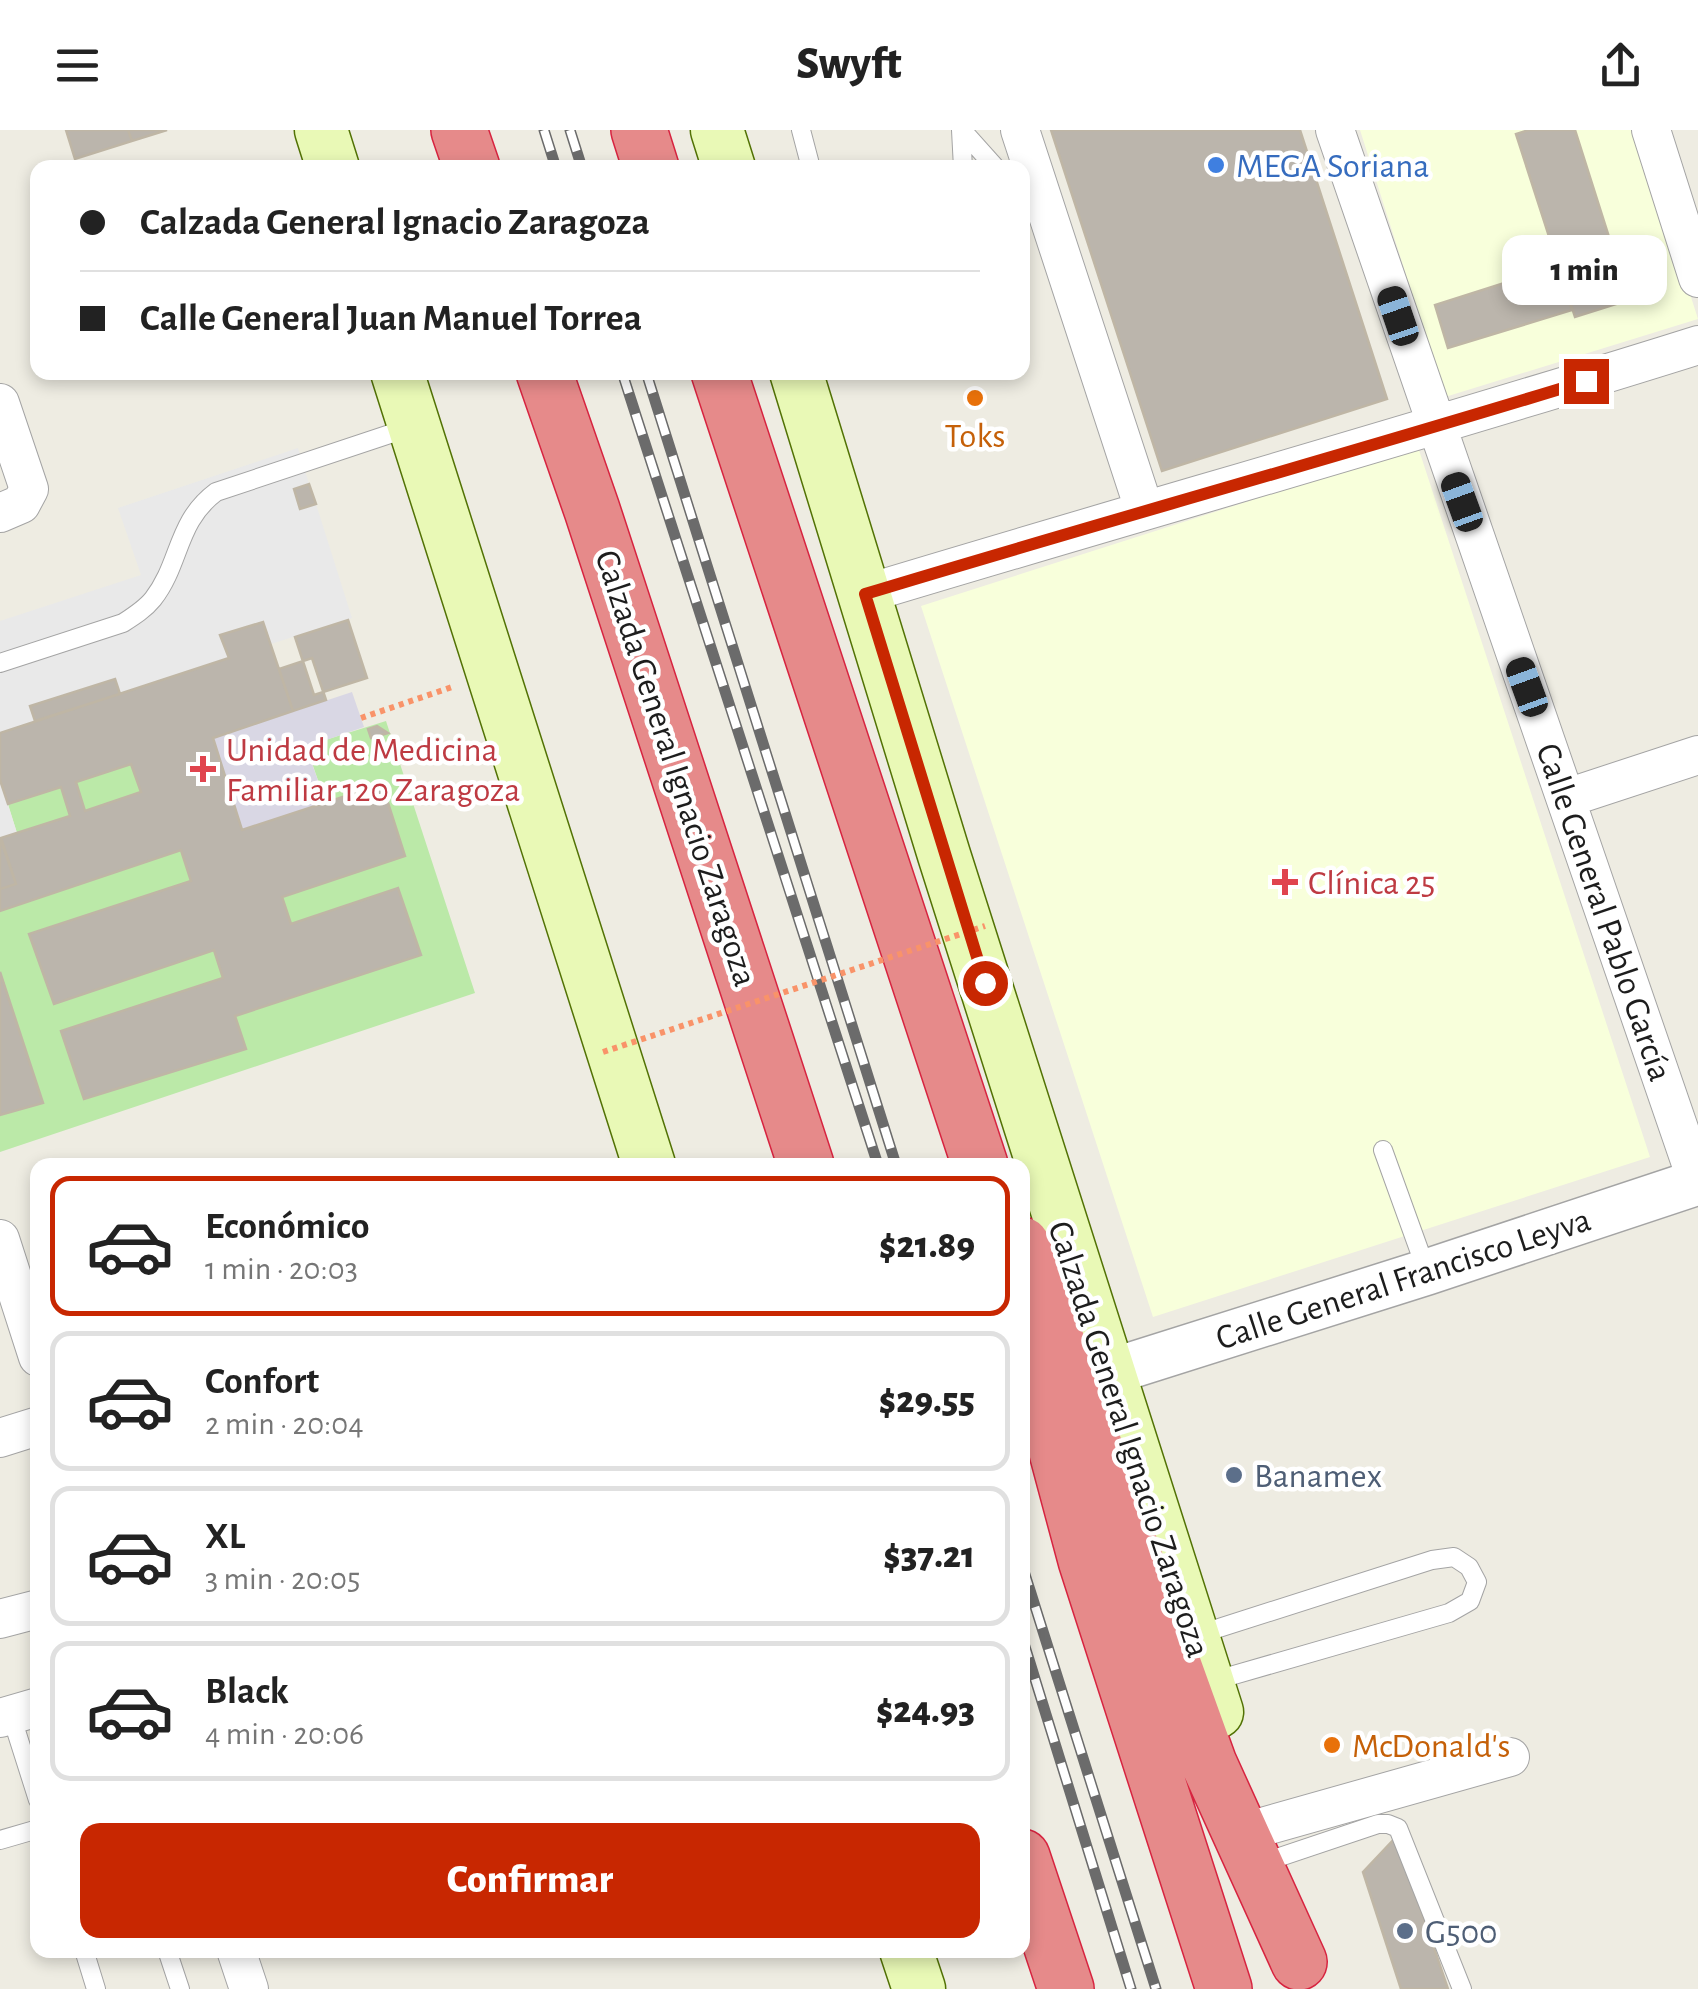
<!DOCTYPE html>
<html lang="es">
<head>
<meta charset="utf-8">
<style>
  :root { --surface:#fff; --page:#f2f2f2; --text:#222; --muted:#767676; --line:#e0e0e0; --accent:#c82701 }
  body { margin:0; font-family:"Alegreya Sans",sans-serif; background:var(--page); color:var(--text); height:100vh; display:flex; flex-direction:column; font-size:38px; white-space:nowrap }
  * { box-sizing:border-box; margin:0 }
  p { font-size:32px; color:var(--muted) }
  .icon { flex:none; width:55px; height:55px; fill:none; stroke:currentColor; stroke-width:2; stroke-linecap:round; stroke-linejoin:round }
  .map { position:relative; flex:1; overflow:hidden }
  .drawer { position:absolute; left:30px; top:1028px; width:1000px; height:800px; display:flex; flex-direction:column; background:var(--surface); border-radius:20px; box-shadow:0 5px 15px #0003 }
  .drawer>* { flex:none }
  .guide { position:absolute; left:30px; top:30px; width:1000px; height:220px; border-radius:20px; box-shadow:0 5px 15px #0003; display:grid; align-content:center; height:220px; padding:0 50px; background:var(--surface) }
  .end { position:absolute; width:45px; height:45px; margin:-22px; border:12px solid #c82701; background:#fff; box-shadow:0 0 0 5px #fff }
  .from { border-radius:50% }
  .bubble { position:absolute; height:70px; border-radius:20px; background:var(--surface); box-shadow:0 5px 15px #0003; font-size:32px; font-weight:800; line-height:70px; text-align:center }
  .car { position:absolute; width:30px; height:60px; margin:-30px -15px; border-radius:12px; box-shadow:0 0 8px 2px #0007; background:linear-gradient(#222 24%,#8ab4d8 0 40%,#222 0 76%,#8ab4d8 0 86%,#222 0) }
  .guide b { display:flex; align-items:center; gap:35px; height:95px; font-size:38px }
  .guide b+b { border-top:2px solid var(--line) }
  .guide i { width:25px; height:25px; background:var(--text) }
  ul { padding:18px 0 0; list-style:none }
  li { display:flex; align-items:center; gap:30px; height:140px; margin:0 20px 15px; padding:0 30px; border:5px solid var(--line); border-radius:20px }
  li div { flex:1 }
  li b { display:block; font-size:38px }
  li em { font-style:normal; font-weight:800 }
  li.selected { border-color:var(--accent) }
  li>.icon { width:90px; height:90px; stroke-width:1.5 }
  .primary-button { display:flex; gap:20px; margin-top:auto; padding:20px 50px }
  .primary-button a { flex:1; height:115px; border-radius:20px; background:var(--accent); color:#fff; font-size:40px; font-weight:800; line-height:115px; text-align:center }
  header { display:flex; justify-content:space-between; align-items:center; height:130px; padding:0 50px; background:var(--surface); font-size:45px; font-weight:800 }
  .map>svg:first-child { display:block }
</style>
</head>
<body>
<header><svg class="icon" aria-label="menu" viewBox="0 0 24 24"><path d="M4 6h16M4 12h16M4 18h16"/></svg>Swyft<svg class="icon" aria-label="share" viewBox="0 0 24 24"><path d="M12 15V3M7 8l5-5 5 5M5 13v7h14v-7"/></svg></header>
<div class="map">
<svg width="1698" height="1859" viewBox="0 0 1698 1859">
  <rect width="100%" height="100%" fill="#eeece2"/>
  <!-- education -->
  <path fill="#f8ffdb" d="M1360,0H1638L1698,189L1445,267Z
    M1418,317L1650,1027L1153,1187L921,476Z"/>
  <!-- grass -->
  <path fill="#bbe9a8" d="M386,591L475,863L0,1022V985L43,973L0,842V781L181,720L223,848L61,901L84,968L246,919L235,886L421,825L397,758L291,794L282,767L405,726L382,654L326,673L306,616Z
    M131,634L141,662L85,681L76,652Z
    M61,657L70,686L17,703L8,674Z"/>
  <!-- parking -->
  <path fill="#e9e9e9" d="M298,318L309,354L294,359L299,378L316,374L352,488L271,514L263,492L221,505L229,528L0,603V491L141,445L118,378Z
    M0,650L17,703L0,708Z"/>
  <!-- plaza -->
  <path fill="#d9d7e4" d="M352,562L364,597L306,617L326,673L242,700L213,608Z"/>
  <!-- building -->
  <path fill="#bbb5ac" stroke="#bfb6a5" stroke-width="2.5" fill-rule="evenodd" d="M66,0H128L132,11L75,29Z
    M128,0H167L132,11Z
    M1051,0H1300L1387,269L1162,341Z
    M1529,0H1575L1629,170L1575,187L1516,4Z
    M1558,136L1572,180L1448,218L1435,175Z
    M309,354L316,374L300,379L294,359Z
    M348,490L367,548L314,565L295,507Z
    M263,492L293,581L213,608L242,700L382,654L405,726L282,767L291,794L398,758L421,825L235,886L246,919L84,969L61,901L223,848L214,820L54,874L29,804L191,751L181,720L0,781V759L16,754L1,708L70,686L61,657L8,674L0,650V603L229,528L220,505ZM131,634L141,662L85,681L76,652Z
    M312,528L326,570L293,581L279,539Z
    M115,549L120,564L35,591L30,576Z
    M377,596L388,603L371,608L368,599Z
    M0,708L16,754L0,759Z
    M0,842L43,973L0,985Z
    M1396,1707L1448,1859H1401L1363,1742Z"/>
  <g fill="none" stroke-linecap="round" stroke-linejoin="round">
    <!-- service casing -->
    <g stroke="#a4a4a4" stroke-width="20">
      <path id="service" d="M801,0L811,38
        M961,0L963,38
        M962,0L996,38
        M0,533L123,493C134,486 145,479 153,469C181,433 176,392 216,362L411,297
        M1383,1020L1427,1142
        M1197,1505L1432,1430L1454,1427L1469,1437L1477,1452L1470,1471L1449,1483L1213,1551
        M11,1585L38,1670
        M0,1710L38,1699
        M1265,1732L1378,1694H1388L1398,1698L1462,1859
        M84,1820L96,1859
        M167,1820L180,1859"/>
    </g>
    <!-- minor casing -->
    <g stroke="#a4a4a4" stroke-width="40">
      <path id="minor" d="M1020,0L1144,379
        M1335,0C1453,352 1579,702 1698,1054
        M1651,0L1698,148
        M0,273L29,359L21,374L0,383
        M865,464C1142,380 1422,302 1698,215
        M1567,668L1698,625
        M0,1109L38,1227
        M0,1308L38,1296
        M0,1489L38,1479
        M0,1588L38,1577
        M1255,1699L1510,1627
        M236,1820L249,1859"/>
    </g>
    <!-- tertiary casing -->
    <g stroke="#a4a4a4" stroke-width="48">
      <path id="tertiary" d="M1107,1243L1427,1142L1698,1052"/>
    </g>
    <!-- secondary casing -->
    <g stroke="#527205" stroke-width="55">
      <path id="secondary" d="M321,0L333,38
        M717,0L729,38
        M397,242L649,1035
        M796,242L944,725L1217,1582
        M906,1820L919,1859"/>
    </g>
    <!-- motorway casing -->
    <g stroke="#d72440" stroke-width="58">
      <path id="motorway" d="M459,0L472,38
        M639,0L651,38
        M544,242L592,380L806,1035
        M719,242L980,1035
        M1022,1115L1209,1634L1299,1832
        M1034,1236L1086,1430L1224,1859
        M1022,1727L1066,1859"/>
    </g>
    <!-- path -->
    <path stroke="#f99369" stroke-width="6" stroke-dasharray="5 5" stroke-linecap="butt" d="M361,588L455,556"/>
    <!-- service -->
    <use href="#service" stroke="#fff" stroke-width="18"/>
    <!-- minor -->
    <use href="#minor" stroke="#fff" stroke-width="38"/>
    <!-- tertiary -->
    <use href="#tertiary" stroke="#fff" stroke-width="45"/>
    <!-- secondary -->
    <use href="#secondary" stroke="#e9f9b6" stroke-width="52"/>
    <!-- motorway -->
    <use href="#motorway" stroke="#e68a8a" stroke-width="55"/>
    <!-- rail casing -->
    <g stroke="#6b6b6b" stroke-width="11">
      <path id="rail" d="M544,0L556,38
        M570,0L582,38
        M622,242L878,1035
        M646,242L896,1035
        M1022,1435L1156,1859
        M1022,1507L1131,1859"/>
    </g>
    <!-- rail -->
    <use href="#rail" stroke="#fff" stroke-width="8" stroke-dasharray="22" stroke-linecap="butt"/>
    <!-- path-bridge -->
    <path stroke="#f99369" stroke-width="6" stroke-dasharray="5 5" stroke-linecap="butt" d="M603,922L985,796"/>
  </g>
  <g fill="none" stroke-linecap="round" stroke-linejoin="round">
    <!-- route -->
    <path stroke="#c82701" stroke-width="12" d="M985,853L865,464C1105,391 1346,325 1586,251"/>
  </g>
  <!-- markers -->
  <circle fill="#3f7fe0" stroke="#fff" stroke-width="4" cx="1216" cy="35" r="10"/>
  <g fill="#e8710a" stroke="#fff" stroke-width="4">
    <circle cx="975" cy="268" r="10"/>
    <circle cx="1332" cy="1615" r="10"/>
  </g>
  <g fill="#e0444e" stroke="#fff" stroke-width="4">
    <path d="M198 624h10v10h10v10h-10v10h-10v-10h-10v-10h10z"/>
    <path d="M1280 737h10v10h10v10h-10v10h-10v-10h-10v-10h10z"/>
  </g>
  <g fill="#5c6f8a" stroke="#fff" stroke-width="4">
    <circle cx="1234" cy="1345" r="10"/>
    <circle cx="1405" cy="1801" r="10"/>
  </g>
  <g text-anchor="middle" stroke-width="9" stroke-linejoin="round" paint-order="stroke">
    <!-- shop labels -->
    <g font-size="35" fill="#366cbe" stroke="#fff" text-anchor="start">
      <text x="1236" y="47">MEGA Soriana</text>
    </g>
    <!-- food labels -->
    <g font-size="35" fill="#c56008" stroke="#fff">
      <text x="975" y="317">Toks</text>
      <text x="1352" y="1627" text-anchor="start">McDonald's</text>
    </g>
    <!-- health labels -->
    <g font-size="35" fill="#be3a42" stroke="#fff" text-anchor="start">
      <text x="226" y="631">Unidad de Medicina<tspan x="226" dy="40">Familiar 120 Zaragoza</tspan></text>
      <text x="1308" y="764">Clínica 25</text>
    </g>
    <!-- street labels -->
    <g font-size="35" fill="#1d1d1d" stroke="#fff">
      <text transform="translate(677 638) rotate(72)" y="12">Calzada General Ignacio Zaragoza</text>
      <text transform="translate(1605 782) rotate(71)" y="12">Calle General Pablo García</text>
      <text transform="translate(1403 1148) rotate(-18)" y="12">Calle General Francisco Leyva</text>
      <text transform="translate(1130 1309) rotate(72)" y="12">Calzada General Ignacio Zaragoza</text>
    </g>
    <!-- service labels -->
    <g font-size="35" fill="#4e5e75" stroke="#fff" text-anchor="start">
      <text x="1254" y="1357">Banamex</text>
      <text x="1425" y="1813">G500</text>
    </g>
  </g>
</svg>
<i class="end from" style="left:985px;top:853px"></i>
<i class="end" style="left:1586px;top:251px"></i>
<div class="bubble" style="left:1502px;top:105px;width:165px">1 min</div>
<i class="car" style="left:1398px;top:186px;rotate:341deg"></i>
<i class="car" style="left:1462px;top:372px;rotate:340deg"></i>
<i class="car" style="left:1527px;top:557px;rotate:340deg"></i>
<div class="guide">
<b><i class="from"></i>Calzada General Ignacio Zaragoza</b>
<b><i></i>Calle General Juan Manuel Torrea</b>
</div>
<section class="drawer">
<ul>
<li class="selected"><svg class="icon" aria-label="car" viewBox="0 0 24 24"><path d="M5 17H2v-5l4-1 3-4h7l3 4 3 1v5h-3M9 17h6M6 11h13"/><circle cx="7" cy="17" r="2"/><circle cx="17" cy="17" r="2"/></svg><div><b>Económico</b><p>1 min · 20:03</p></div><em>$21.89</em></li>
<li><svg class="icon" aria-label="car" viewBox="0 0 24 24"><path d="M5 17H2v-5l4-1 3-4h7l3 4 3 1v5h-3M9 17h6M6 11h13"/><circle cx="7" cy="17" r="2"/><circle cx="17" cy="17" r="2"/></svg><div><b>Confort</b><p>2 min · 20:04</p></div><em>$29.55</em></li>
<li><svg class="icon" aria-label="car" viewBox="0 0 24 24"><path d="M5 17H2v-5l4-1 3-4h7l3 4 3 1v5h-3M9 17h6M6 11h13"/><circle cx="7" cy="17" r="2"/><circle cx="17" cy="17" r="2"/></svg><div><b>XL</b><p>3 min · 20:05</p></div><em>$37.21</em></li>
<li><svg class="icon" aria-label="car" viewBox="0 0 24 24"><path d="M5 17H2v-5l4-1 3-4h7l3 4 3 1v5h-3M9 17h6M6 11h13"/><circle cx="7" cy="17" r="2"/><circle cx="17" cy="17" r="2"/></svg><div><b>Black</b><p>4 min · 20:06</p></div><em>$24.93</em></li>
</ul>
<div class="primary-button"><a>Confirmar</a></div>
</section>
</div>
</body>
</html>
